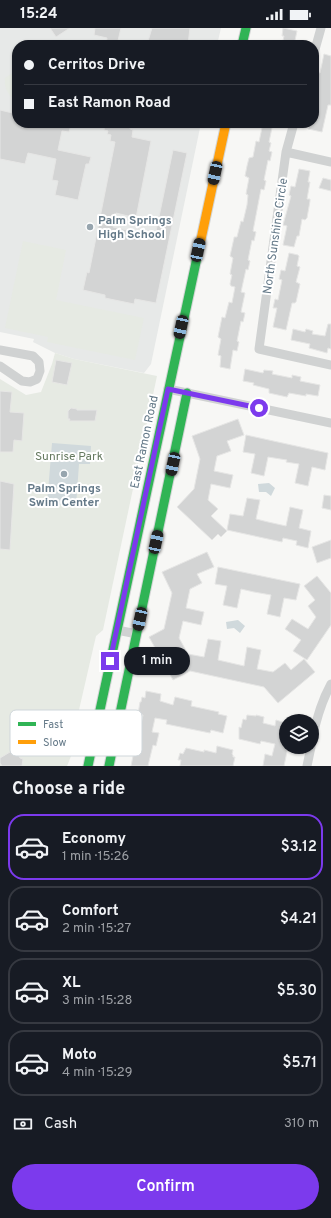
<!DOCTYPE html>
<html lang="en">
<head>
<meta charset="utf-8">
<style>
  :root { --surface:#171b24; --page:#242831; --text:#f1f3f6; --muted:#9ea1a6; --line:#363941; --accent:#7c3aed }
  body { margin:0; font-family:Overpass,sans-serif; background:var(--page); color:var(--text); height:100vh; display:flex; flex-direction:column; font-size:15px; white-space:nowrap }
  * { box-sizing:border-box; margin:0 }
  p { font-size:13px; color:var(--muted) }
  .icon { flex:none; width:22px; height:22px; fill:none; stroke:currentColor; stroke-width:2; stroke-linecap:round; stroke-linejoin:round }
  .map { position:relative; height:738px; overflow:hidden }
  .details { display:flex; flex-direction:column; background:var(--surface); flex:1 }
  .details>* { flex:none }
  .top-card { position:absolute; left:12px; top:12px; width:307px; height:88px; border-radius:16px; box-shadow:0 1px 3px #0004; display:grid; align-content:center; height:88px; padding:0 12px; background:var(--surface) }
  .controls { position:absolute; left:279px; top:686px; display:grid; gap:8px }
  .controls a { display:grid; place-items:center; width:40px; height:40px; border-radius:50%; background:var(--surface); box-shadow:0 1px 3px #0004; font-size:20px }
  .end { position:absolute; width:18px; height:18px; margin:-9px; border:5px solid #7c3aed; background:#fff; box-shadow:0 0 0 2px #fff }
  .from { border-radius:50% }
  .bubble { position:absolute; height:28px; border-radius:14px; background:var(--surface); box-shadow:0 1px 3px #0004; font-size:13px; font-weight:600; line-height:28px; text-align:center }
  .car { position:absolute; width:12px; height:24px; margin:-12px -6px; border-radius:5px; box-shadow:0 0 3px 1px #0007; background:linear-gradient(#222 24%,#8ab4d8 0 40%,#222 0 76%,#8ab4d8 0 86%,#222 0) }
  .top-card b { display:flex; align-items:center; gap:14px; height:38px; font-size:15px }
  .top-card b+b { border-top:1px solid var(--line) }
  .top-card i { width:10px; height:10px; background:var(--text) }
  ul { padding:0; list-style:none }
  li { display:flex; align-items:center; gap:12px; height:66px; margin:0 8px 6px; padding:0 4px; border:2px solid var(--line); border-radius:16px }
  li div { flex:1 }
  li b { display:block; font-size:15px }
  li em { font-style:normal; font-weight:600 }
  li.current { border-color:var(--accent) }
  li>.icon { width:36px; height:36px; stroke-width:1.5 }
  h2 { padding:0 12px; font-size:18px; line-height:48px }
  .pay { display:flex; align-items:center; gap:10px; height:44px; padding:0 12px; font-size:15px }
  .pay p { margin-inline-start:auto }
  .cta { display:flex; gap:8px; margin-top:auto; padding:8px 12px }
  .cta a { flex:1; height:46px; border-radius:24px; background:var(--accent); color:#fff; font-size:16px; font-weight:600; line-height:46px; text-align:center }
  .status { display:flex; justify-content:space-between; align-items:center; height:28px; padding:0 20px; background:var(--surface); direction:ltr }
  .status svg { height:11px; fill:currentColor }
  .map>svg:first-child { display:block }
</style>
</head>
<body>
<div class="status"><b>15:24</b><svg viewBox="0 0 49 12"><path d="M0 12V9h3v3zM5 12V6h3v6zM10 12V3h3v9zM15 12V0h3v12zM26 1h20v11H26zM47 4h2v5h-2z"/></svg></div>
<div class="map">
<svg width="331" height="738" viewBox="0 0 331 738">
  <rect width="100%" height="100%" fill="#f7f7f5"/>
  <!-- built -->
  <path fill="#e7e9e8" d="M0,0H221L217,17H17V95H201L151,336L144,345L74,331L55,325L33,314L34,311L0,304Z"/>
  <!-- green -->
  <path fill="#e6eae3" d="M17,42V73C8,67 4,61 5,50Z
    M23,213L66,222L56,272L144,290L135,332L47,314L48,309L5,300Z
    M55,325L74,331L157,348L103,602L96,608L76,695C77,710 73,725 67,738H0V351L26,367L41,364L52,336Z"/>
  <!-- water -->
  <path fill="#d0d9dc" d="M52,415L91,418L90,436H79L76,478L47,476Z
    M269,455L275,460L271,468L266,464H259L258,456Z
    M238,592L245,598L240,605L234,600L227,601L226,594Z"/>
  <!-- building -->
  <path fill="#d3d4d4" stroke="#e6e6e5" d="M50,0H70L56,9Z
    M95,0H121L117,17H106L107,10L94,7Z
    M152,0H190L188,17H155L151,15L148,13Z
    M283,0L297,3L294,17H282L284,8H282Z
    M324,26L331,28V77H328L322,104L308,101L309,95H314V69L317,53H314L316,44L320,45Z
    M0,82L17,86V95H60L71,97L69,104L62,103L58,122L91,129L89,136H86L78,172L55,167L58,153L52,152L56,131L28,125L25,136L0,131Z
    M105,95H131L130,101L133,102L132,109L151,113L136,190L116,185L113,199L155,208L173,122L187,125L156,275L135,271L134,276L105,270V267L83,262L87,244L89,245L115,114L110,113L111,107L107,106L108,103L104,102Z
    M263,95H273L269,114L271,115L269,123L272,124L270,133L268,132L264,152L266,153L264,162L261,161L253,203L256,204L254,213L252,212L248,232L250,233L248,242L246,241L241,264L245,265L241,284L245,285L243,294L241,293L237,313L239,314L237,323L233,322L230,341L220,339L221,328L218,327L221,311L218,309L222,289L225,290L229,274L232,275L235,259L231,258L230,256L232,247L230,246L233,230L230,228L234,210V209H237L241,193L243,194L247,177L248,167L246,166L249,150L245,148L247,138L249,130L253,129L256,113L259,114Z
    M299,141L310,143L308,154H310L307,171H310V173L307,190L305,192L302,191L299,208H297L294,219L283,217L287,198L283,197L291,168L289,167L291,158L295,159Z
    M323,150L331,152V163L319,160Z
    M289,225L298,227L299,228L297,238L300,239L296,254L300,256L296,274L295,275H292L286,302L273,299L277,280H273L275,271L278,272L282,252L279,251L281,242L285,243Z
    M328,296H331V321L328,320L327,325L309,320L310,316L291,312L293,301L305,304L306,301L313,303L312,306L325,308Z
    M56,332L72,335L67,357L52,354Z
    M245,341L263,345L264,342L273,343L272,346L292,350V347L301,349L300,353L320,357L318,368L306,366V368L289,365L287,369L269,365V361L253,357L254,355L243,353Z
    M0,363L12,364L10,384L24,385L22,413L14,412L13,424H0Z
    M71,380L77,381V382H97L95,393H69L70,391H68V383Z
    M238,391L244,407L227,413L231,423L217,428L214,443L233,447L230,460L211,456L208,472L218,481L211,488L227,503L221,509L218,506L212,512L177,479L194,461L200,431L192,408Z
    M246,407L328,425L325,442L312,439L308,458L295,455L299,436L286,434L287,432L268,429L264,448L251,445L255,426L243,424Z
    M0,453L14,456L10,522L0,521Z
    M324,467L331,468V482L322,480Z
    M247,470L260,472L256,491L268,494L286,498L290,479L303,482L299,500L311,503L308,520L296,517L297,513L283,510L282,514L227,502L230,486L243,488Z
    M331,512V530L317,535L312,519Z
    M207,524L214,539L197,546L202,555L190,561L186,580L204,584L201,597L183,593L179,610L188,626L204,629L208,611L221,613L218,632L244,638L247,619L261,622L257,641L273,644L285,635L291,642L304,631L315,644L278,675L264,659L190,643L173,652L149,609L164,601L172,565L162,544Z
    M218,539L300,556L296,572L284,570L280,589L267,586L271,567L254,564L241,561L237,580L223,577L227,558L215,556Z
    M317,548L331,565V597L307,632L293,623L301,612L285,601L292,591L308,601L316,589L308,578L315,572L304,558Z
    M146,663L161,666L160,673L173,677L175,669L192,673L191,678L219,684L218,686L227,688L223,705L211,702L210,705L166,696L167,692L155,690L152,704L159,705L156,718L153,717L148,738H131L135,718H133L134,706L136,700L140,701L143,687L138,686L140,674H141L142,669L145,670Z
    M247,687L256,688V687L264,689L263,695L275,698L276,692L286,695V719H288L284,738H263L265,726L272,728L275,716L261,713L260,716L239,711V699L241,700L243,691L246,692Z
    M217,718L233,722L232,726L233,727V729H235L233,738H180L181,732H178L180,725L183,726L186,720L204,724V722L216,725Z
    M15,721L20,730L23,731L22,738H2L0,735V730Z"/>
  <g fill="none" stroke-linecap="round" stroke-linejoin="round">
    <!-- fast casing -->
    <g stroke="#d3d5d5" stroke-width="11">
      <path id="fast" d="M242,17L246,0
        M88,738L198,225
        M109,738L187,365"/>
    </g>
    <!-- slow casing -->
    <g stroke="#d3d5d5" stroke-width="11">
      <path id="slow" d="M198,225L226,95"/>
    </g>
    <!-- street -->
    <path stroke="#d0d2d2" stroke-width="9" d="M314,25L321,0
      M294,95L286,124L259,321L331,337
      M286,124L331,134
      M0,322L33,328L39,334L40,343L37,351L30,354L22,353L0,338
      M168,361L331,395
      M117,602L137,606
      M312,712C316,692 321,674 331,656
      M307,738L311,719"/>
    <!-- fast -->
    <use href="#fast" stroke="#30b455" stroke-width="9"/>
    <!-- slow -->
    <use href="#slow" stroke="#ff9f0a" stroke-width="9"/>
  </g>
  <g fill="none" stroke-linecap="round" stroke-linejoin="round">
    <!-- route -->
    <path stroke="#7c3aed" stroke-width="5" d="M110,633L168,361L259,380"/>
  </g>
  <!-- markers -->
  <g fill="#97a5ae" stroke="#fff" stroke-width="1.5">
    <circle cx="90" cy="199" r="4"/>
    <circle cx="64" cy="446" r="4"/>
  </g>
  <g text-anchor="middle" stroke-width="4" stroke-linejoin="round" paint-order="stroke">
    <!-- poi labels -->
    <g font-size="12" font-weight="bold" fill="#647988" stroke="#fff" text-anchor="start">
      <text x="98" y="196">Palm Springs<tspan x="98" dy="14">High School</tspan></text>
      <text x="64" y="464" text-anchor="middle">Palm Springs<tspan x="64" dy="14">Swim Center</tspan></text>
    </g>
    <!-- street labels -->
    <g font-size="12" fill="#647988" stroke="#fff">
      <text transform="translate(275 208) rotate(-82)" y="4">North Sunshine Circle</text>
      <text transform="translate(144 414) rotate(-78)" y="4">East Ramon Road</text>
    </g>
    <!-- park labels -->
    <g font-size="12" fill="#667a60" stroke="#fff">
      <text x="69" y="432">Sunrise Park</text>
    </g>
  </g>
  <!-- legend -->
  <rect x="10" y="682" width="132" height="46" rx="6" fill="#fff" stroke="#d0d7db" stroke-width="1"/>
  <rect x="18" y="694" width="18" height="4" fill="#30b455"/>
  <rect x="18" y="712" width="18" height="4" fill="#ff9f0a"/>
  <g font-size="11" fill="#647988">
    <text x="43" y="700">Fast</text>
    <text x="43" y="718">Slow</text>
  </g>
</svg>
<div class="controls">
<a><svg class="icon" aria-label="layers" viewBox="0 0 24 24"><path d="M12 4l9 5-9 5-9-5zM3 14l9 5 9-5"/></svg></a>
</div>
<i class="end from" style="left:259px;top:380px"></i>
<i class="end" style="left:110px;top:633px"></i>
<div class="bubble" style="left:124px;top:619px;width:66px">1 min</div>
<i class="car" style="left:215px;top:145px;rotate:192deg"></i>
<i class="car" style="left:198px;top:222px;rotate:12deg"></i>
<i class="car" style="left:181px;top:299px;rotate:192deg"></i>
<i class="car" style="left:173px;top:436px;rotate:192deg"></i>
<i class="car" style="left:156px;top:514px;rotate:12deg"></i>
<i class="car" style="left:140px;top:591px;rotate:192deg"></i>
<div class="top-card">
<b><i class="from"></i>Cerritos Drive</b>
<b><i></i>East Ramon Road</b>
</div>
</div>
<section class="details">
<h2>Choose a ride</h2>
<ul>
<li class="current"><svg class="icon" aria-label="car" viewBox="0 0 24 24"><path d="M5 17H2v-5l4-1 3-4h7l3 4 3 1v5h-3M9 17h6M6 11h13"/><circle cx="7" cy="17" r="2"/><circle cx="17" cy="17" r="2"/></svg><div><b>Economy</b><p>1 min · 15:26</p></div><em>$3.12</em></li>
<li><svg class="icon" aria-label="car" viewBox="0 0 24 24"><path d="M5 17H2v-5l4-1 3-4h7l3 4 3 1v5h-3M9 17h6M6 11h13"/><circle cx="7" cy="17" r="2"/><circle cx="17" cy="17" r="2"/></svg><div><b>Comfort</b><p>2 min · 15:27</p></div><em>$4.21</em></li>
<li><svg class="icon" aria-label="car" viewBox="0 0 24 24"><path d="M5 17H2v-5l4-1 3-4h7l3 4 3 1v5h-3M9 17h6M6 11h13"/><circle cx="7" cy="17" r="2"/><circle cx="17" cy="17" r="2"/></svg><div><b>XL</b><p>3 min · 15:28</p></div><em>$5.30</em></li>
<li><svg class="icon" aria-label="car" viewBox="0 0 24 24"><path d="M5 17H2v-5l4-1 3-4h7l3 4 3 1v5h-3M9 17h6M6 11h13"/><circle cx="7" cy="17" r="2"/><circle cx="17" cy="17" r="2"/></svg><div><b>Moto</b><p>4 min · 15:29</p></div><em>$5.71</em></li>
</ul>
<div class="pay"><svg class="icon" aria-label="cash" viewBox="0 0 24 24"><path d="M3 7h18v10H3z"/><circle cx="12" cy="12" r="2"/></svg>Cash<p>310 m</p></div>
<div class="cta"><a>Confirm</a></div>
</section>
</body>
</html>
